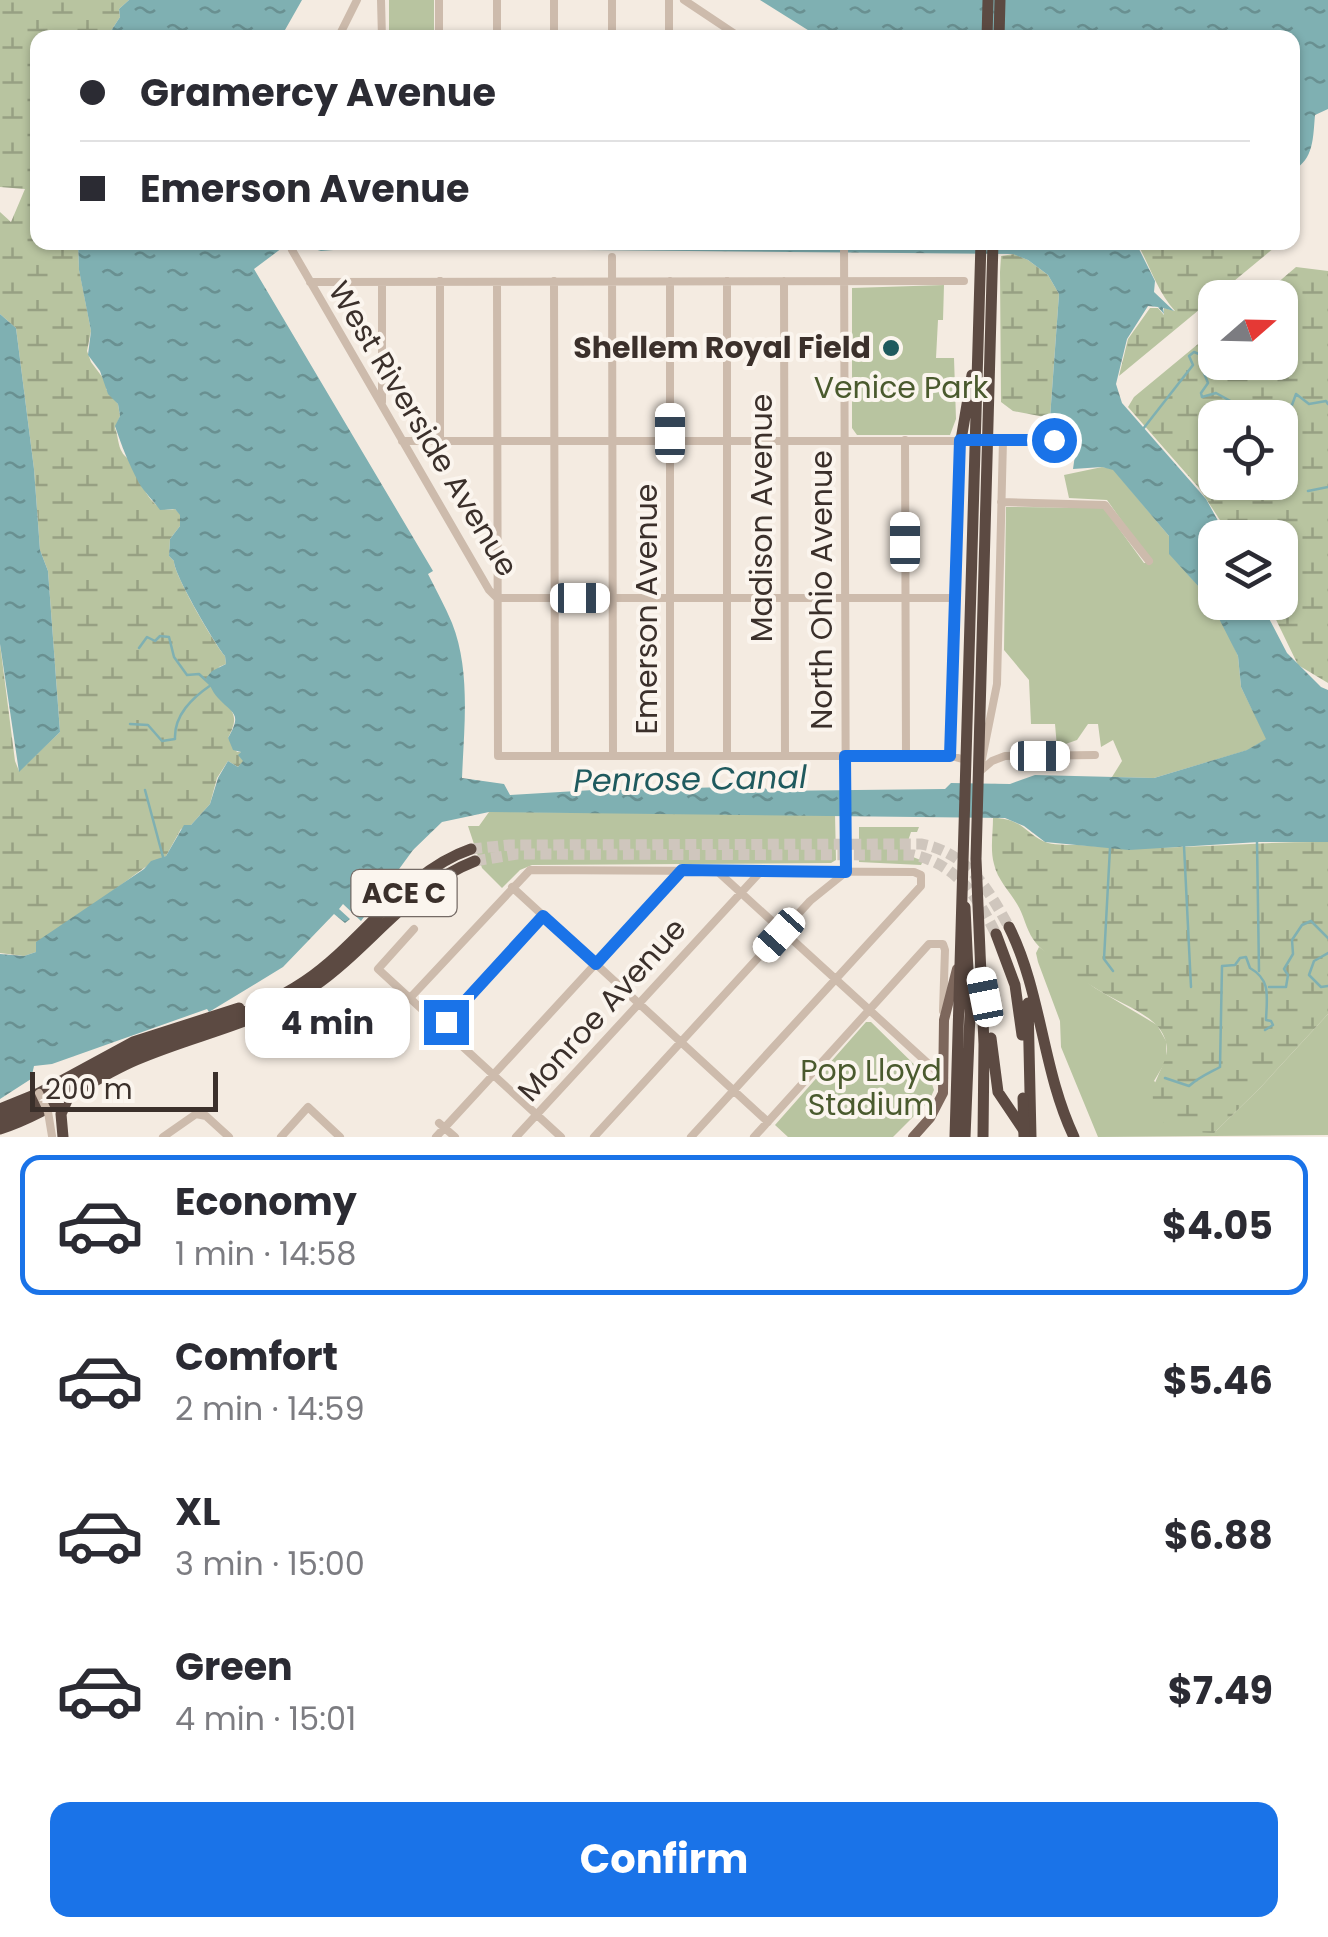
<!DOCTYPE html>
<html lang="en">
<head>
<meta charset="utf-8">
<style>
  :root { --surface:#fff; --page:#f7f7f7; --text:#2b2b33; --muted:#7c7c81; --line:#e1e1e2; --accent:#1a73e8 }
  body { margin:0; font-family:Poppins,sans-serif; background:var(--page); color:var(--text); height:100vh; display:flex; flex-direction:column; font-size:38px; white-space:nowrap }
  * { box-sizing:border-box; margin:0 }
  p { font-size:32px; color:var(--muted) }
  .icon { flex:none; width:55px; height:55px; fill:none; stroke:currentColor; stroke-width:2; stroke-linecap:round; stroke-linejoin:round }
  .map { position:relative; height:1137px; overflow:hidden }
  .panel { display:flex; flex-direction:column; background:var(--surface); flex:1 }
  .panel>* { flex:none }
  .guide { position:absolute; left:30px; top:30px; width:1270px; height:220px; border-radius:20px; box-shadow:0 2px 8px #0004; display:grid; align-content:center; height:220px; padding:0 50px; background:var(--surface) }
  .needle { width:65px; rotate:70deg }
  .tools { position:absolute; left:1198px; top:280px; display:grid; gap:20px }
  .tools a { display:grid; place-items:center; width:100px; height:100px; border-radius:20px; background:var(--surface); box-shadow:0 2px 8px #0004; font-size:50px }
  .scale { position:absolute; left:30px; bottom:25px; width:188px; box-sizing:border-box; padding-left:10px; border:5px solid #3b302b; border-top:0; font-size:28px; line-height:35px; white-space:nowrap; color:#3b302b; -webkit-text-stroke:8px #fbf5ee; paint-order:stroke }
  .end { position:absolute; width:45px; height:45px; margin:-22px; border:12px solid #1a73e8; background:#fff; box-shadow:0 0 0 5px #fff }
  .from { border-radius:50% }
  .bubble { position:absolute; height:70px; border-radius:20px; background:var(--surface); box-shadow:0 2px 8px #0004; font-size:32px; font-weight:700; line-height:70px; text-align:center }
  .car { position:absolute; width:30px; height:60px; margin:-30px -15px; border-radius:12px; box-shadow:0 0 8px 2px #0007; background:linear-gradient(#fff 24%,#345 0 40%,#fff 0 76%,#345 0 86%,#fff 0) }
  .guide b { display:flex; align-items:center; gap:35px; height:95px; font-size:38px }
  .guide b+b { border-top:2px solid var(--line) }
  .guide i { width:25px; height:25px; background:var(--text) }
  ul { padding:18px 0 0; list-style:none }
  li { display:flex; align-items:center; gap:30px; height:140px; margin:0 20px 15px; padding:0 30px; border:5px solid transparent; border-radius:20px }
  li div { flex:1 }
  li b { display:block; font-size:38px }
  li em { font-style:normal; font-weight:700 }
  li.active { border-color:var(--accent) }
  li>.icon { width:90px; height:90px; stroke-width:1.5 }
  .button { display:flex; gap:20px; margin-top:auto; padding:20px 50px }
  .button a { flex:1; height:115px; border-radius:20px; background:var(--accent); color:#fff; font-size:40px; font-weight:700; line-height:115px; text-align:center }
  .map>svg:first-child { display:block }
</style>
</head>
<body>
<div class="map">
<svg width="1328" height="1137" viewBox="0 0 1328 1137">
  <defs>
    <pattern id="wetland-marsh" width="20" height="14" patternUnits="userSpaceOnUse" patternTransform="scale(2.5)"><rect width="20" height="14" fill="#b8c4a0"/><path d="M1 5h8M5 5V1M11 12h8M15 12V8" fill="none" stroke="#97a083"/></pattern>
    <pattern id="water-ripples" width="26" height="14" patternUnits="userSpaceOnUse" patternTransform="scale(2.5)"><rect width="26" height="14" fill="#7fb0b2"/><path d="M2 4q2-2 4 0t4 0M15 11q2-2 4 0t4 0" fill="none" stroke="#699091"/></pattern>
  </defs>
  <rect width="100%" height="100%" fill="#f4ebe1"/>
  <!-- green -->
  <path fill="#b8c4a0" d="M389,0H434V37H389Z
    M944,285L943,320H938L936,358H954L956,419L950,435H857L852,428V288Z
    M1102,467L1113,469L1169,536L1170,554L1208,597L1227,631L1238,656L1241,687L1267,739L1248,750L1154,778L1112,777L1122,761L1113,740L1101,747L1098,724H1088L1077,740L1057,747L1055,724H1031L1029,680L1004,650L1006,507L1104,508L1144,563L1151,562L1107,500L1069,498L1064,475Z
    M489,812L835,814L836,860L831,863L532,865L520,870L502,888L482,868L468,826H479Z
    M859,827H919L917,832H911L906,847L913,857L923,861L921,865L859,862Z
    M1039,947L1095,988L1157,1025L1166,1041V1061L1154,1081L1215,1132L1260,1088L1328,1014V1135L1098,1137L1061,1047L1060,1021L1038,962L1036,953Z
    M866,1022H871L931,1081L934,1090L929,1101L893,1137H788L775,1125Z"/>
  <!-- wetland -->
  <path fill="url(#wetland-marsh)" fill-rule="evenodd" d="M0,0H129L119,9L120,17L107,37L38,38V242L78,243L79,269L91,331L87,351L91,362L106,382V389L118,404L120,416L115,428C118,435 118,446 122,452C124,457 131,459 133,465C142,483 150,514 175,509L180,514V526L170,539L169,556L174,561C173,573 215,645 225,656L226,664L219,667L213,686C225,711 244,708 228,738L237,752H241L239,755L244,761L238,767L228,761L217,778L210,804L191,825L181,829L166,856C150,862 139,872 125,882C94,904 65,927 36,952L24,956L0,953V644L15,761L19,771L60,732L48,571L40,550L34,469L16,328L0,314V212L11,222L25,189L0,187Z
    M1137,243H1280L1119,376L1128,339L1150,308H1158L1164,315V308L1175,311C1157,291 1150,266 1137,243Z
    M1014,254L1028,260L1048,275L1059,294L1050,418L1013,411L1001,402L1000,272L1001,256Z
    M1296,267L1328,271V683L1298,665L1268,603L1280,602V538L1231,537L1199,488L1128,407L1134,397L1215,330V362H1280V298L1261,297ZM1215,418H1280V482H1215Z
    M993,818C1024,818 1026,836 1048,843C1057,845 1069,845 1079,845C1162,853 1245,841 1328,842V1014L1260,1088L1214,1133L1172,1131C1122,1085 1188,1067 1159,1028C1146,1012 1118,1002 1100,991C1082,980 1045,957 1033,939C1026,929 1024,915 1017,904C1010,892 997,879 994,864C990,850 993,833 993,818Z"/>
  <!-- water -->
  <path fill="url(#water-ripples)" fill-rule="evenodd" d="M129,0H302L281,37H107L120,17L119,9Z
    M760,0H1328V109L1315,115C1313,137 1314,160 1293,170L1292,38L819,37Z
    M78,243H1136L1155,281L1154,292L1174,311L1163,308L1164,314L1158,307L1148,306L1127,339L1116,384L1122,403L1206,499L1227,537L1215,538V602L1261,603L1287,653L1321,687L1328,690V842H1259L1129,850L1045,842L1024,826L1005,818L489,812L442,822L413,850L361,921L343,904L339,909L350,919L345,923L334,914L283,967L209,1012L207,1009L52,1064L34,1066L31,1079L0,1099V954L24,956L36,952V942L144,869L151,861L166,856L184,825H191L210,804L218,778L228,761L238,767L243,761L238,755L241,752L233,750L228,738C242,713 234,715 218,698C211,690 211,686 206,678L212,671L226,664L225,656C215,644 173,573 174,561L169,556L170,539L180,526V515L175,509L160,510C154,501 145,493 139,483C128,462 122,447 115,426L120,416L118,404L108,394L100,371L88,355L91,331L79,270ZM297,244L321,251L358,248L1013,254L1028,260L1048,275L1059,294L1050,418L1065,425L1077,441L1073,469L1102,467L1113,470L1169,536V554L1208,597L1238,656L1241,687L1266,739L1247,750L1154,778L1035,775L1010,784L951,783L945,789L769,791L762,786L619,790V784L611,785L610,789L510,795L504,784L462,778C464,727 471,671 452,623C445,606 436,590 428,574L433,571L254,269L282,248Z
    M0,314L16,328L34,469L40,550L48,571L60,732L19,772L0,644Z"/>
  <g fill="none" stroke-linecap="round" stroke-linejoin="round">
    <!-- stream -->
    <path stroke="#7fb0b2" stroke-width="2.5" d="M1143,429L1193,365L1189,356L1194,352L1204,356L1207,361L1204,373L1208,383L1201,393L1202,397L1216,393L1252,413L1259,407L1277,404L1282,410L1292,405L1296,394L1309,404L1326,401L1328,404
      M1308,491L1328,487
      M130,724L148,725L162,741L175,739C174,715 192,698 211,685L199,674L187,675L174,657L169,637L160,636L155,641L147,637L139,648
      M145,790L163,857
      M1257,842L1259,971
      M1184,846L1191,987
      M1110,848L1104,959L1113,971
      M1328,953L1314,961L1309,975L1321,987L1328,986
      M1269,987H1286L1288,975L1284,969L1293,954L1292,940L1302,925L1311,921L1328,938
      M1165,1078L1189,1086C1199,1077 1209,1073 1220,1067L1222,966L1235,965L1240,958L1246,957L1250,968C1271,980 1267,996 1266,1020L1271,1021L1273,1025L1265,1030"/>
    <!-- highway-tunnel -->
    <path stroke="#cfc6bd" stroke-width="11" stroke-dasharray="11 5.5" stroke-linecap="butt" d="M471,849L509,845L921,844C967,852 988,889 1009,927
      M475,861L517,854L914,855C957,865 977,896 996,934"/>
    <!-- minor -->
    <path stroke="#cdbbac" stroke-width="8" d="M381,0L382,38
      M439,0V38
      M497,0V38
      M612,0V38
      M684,0L741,38
      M338,38L357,0
      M554,38V0
      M669,38V0
      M292,250L489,590L497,598
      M612,257L613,756
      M440,281V441
      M554,281L555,756
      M670,281V756
      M727,281V756
      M784,281L785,756
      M310,282L964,281
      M497,282L498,756H951L966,760
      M382,402V282
      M905,440L906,756
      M402,441H1037L1066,436
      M1001,502L1105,505L1149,561
      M497,598H955
      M951,756L961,440
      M982,759L997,684L1003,440
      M978,773L992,761L1005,756L1095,755
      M716,870L944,1078
      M512,887L768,1122
      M414,929L378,969L561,1137
      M410,998L530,870L914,872L921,875V886L691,1137
      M442,1027L543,916
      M439,1123L455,1137
      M163,1137L196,1114L206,1116L229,1137
      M281,1137L308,1107L340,1137
      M436,1137L682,870
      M516,1137L762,870
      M594,1137L810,901L846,872L844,242
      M754,1137L929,944H943L945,950L943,1011"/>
    <!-- major -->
    <path stroke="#7d675c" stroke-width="10" d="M913,1137L930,1118L943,1093L944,1020L957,969"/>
    <!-- highway -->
    <path stroke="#5c4a42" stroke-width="11" d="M987,38L988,0
      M999,38L1000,0
      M961,440L972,375
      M965,907L970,1014L965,1137
      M1009,927C1042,993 1042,1070 1074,1137
      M996,934L1015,985L1022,1035
      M1028,1003L1031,1137
      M991,1038L998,1092L1027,1135
      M0,1109L39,1093L133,1042L239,1008
      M0,1119C47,1104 85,1073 129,1054C188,1028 251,1018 305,981C363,942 404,872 471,849
      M0,1129C50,1113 89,1080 136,1060C196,1034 258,1024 313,987C370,948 408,887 475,861
      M63,1137L61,1114L68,1098
      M955,1137C962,839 974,541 981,242
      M983,1137L984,1044L976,859L993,242"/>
    <!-- minor-bridge -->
    <path stroke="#cdbbac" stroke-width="8" d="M39,1093L48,1112L52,1136"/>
    <!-- highway-bridge -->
    <path stroke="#5c4a42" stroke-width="11" d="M1023,1098L1024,1137"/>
  </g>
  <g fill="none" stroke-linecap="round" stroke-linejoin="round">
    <!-- route -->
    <path stroke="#1a73e8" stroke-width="12" d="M446,1022L543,916L596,964L682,870L846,872L845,756H950L960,440H1054"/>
  </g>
  <!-- markers -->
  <circle fill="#1f5a5e" stroke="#fbf5ee" stroke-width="4" cx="891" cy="348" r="10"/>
  <g text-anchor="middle" stroke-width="8" stroke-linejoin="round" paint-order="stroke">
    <!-- shield labels -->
    <rect fill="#fbf5ee" stroke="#756b66" stroke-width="2.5" x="351.5" y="870" width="105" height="46" rx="8"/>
    <g font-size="28" font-weight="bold" fill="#3b302b">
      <text x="404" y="903">ACE C</text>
    </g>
    <!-- poi labels -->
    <g font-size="30" font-weight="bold" fill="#3b302b" stroke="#fbf5ee" text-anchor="end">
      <text x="871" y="358">Shellem Royal Field</text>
    </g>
    <!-- park labels -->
    <g font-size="30" fill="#4a5a2e" stroke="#fbf5ee">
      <text x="901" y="398">Venice Park</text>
      <text x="871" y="1081">Pop Lloyd<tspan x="871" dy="34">Stadium</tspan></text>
    </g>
    <!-- street labels -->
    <g font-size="30" fill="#3b302b" stroke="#fbf5ee">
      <text transform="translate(423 429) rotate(59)" y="10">West Riverside Avenue</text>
      <text transform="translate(762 518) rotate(-90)" y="10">Madison Avenue</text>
      <text transform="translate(822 590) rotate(-90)" y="10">North Ohio Avenue</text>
      <text transform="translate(647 609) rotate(-90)" y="10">Emerson Avenue</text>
      <text transform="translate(602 1010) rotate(-48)" y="10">Monroe Avenue</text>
    </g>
    <!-- water labels -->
    <g font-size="32" font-style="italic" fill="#1f5a5e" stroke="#fbf5ee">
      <text transform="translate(690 779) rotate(-1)" y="11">Penrose Canal</text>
    </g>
  </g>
</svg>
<div class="tools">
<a><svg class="needle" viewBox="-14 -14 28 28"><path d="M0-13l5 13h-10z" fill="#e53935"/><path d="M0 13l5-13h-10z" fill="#7c7c81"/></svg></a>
<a><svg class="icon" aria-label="locate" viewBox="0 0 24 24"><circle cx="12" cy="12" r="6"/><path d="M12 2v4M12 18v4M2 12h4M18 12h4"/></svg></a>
<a><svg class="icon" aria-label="layers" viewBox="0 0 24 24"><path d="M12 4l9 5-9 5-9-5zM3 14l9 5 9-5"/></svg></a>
</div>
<div class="scale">200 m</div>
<i class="end from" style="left:1054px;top:440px"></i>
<i class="end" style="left:446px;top:1022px"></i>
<div class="bubble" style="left:245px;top:988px;width:165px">4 min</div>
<i class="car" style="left:670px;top:433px;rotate:0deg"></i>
<i class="car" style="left:905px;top:542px;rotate:0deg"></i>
<i class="car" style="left:580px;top:598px;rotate:90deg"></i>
<i class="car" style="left:1040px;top:756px;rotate:90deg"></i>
<i class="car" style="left:779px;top:935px;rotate:222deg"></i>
<i class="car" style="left:985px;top:997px;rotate:349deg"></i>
<div class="guide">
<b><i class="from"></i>Gramercy Avenue</b>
<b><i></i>Emerson Avenue</b>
</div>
</div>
<section class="panel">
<ul>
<li class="active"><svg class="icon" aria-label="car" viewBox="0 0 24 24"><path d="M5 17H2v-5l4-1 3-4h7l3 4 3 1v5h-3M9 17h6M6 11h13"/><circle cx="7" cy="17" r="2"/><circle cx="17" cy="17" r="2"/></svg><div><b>Economy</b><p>1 min · 14:58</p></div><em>$4.05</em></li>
<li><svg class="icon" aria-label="car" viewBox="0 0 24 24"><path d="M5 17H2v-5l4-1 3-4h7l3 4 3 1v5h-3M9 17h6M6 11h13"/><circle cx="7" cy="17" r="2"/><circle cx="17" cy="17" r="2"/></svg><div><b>Comfort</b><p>2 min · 14:59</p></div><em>$5.46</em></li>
<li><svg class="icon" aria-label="car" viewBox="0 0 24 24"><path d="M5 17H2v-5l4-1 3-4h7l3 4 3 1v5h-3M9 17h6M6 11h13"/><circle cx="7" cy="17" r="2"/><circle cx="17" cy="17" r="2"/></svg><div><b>XL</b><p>3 min · 15:00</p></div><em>$6.88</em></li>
<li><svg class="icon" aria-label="car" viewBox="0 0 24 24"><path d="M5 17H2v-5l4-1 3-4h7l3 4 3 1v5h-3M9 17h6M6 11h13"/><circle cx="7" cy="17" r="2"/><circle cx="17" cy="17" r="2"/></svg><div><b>Green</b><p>4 min · 15:01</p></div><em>$7.49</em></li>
</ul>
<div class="button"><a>Confirm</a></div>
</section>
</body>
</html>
